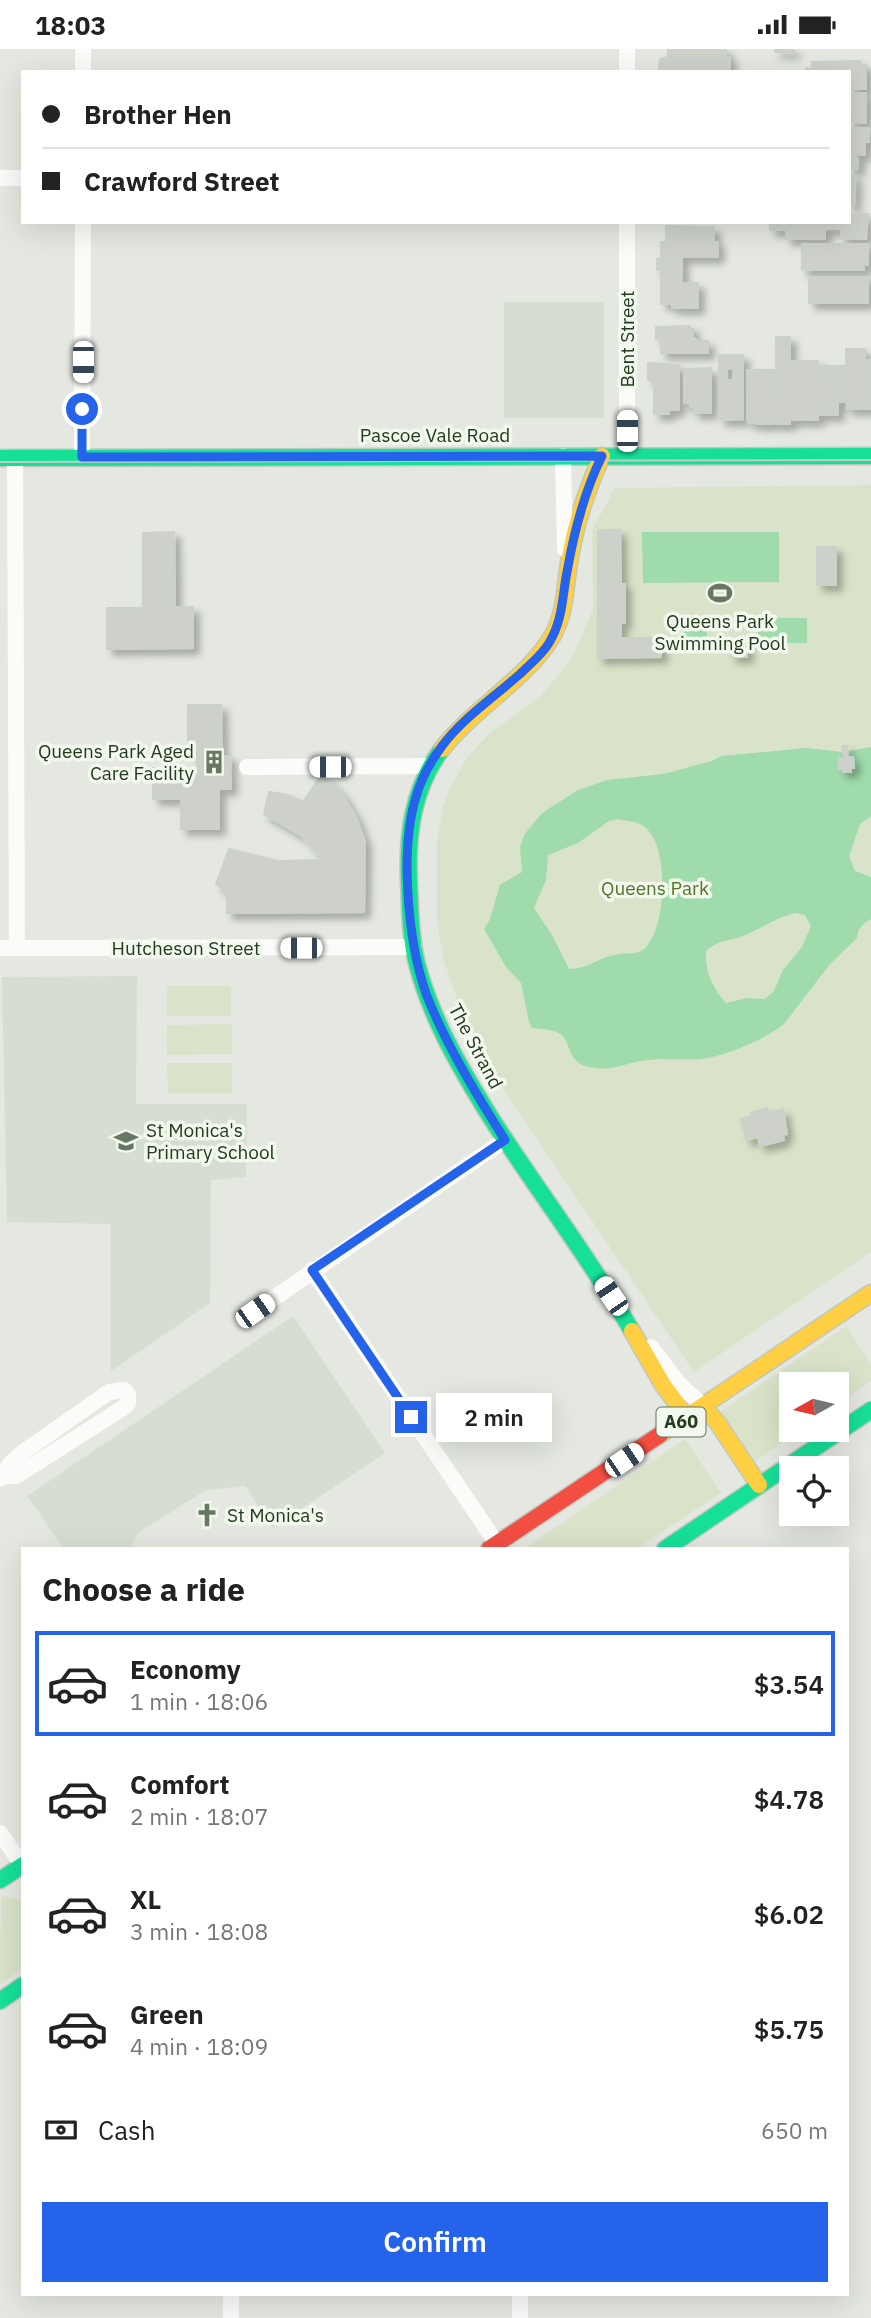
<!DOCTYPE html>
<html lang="en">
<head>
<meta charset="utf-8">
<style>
  :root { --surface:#fff; --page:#f6f6f6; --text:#222; --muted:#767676; --line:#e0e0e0; --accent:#2563eb }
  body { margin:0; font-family:"IBM Plex Sans",sans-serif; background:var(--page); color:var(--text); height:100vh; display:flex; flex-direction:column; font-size:26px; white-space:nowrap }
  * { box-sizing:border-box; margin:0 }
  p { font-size:23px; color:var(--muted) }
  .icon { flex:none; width:38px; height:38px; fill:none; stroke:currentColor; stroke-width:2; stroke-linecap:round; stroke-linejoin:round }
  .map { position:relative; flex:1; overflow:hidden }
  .details { position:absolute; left:21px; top:1498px; width:828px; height:749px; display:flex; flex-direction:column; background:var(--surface); border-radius:0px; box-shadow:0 7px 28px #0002 }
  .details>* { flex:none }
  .guide { position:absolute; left:21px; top:21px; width:830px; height:154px; border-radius:0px; box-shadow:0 7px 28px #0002; display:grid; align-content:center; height:154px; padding:0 21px; background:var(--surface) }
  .needle { width:46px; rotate:262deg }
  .controls { position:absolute; left:779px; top:1323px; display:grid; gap:14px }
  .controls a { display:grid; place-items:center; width:70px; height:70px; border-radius:0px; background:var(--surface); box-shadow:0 7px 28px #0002; font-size:35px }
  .end { position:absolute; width:32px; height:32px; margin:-16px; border:9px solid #2563eb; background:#fff; box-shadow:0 0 0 4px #fff }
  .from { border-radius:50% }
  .bubble { position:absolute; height:49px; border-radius:0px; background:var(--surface); box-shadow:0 7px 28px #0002; font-size:23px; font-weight:600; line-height:49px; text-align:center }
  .car { position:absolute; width:21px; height:42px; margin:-21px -10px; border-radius:9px; box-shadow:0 0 5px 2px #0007; background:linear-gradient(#fff 24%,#345 0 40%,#fff 0 76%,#345 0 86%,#fff 0) }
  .guide b { display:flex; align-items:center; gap:24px; height:66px; font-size:26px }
  .guide b+b { border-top:2px solid var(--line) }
  .guide i { width:18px; height:18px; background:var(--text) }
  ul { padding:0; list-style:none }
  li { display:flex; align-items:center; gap:21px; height:105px; margin:0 14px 10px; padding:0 7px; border:4px solid transparent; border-radius:0px }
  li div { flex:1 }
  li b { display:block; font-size:26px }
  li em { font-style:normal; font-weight:600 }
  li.selected { border-color:var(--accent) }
  li>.icon { width:63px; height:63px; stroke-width:1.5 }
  h2 { padding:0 21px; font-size:32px; line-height:84px }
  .pay { display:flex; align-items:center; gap:18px; height:77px; padding:0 21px; font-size:26px }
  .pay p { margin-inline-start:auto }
  .action { display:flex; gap:14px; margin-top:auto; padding:14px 21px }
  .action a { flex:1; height:80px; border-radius:0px; background:var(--accent); color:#fff; font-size:28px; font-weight:600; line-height:80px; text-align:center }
  .status { display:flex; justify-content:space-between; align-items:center; height:49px; padding:0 35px; background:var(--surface); direction:ltr }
  .status svg { height:19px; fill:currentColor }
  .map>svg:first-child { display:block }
</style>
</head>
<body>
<div class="status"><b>18:03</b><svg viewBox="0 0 49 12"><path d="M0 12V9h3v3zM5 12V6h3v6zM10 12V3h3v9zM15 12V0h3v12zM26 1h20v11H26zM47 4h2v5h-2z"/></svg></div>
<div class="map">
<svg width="871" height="2269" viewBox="0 0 871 2269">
  <defs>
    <filter id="shadow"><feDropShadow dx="6" dy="6" stdDeviation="3.5" flood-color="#0004"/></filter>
  </defs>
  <rect width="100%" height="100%" fill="#e4e8e1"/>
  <!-- built -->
  <path fill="#d6ded1" d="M504,253H604V369H504Z
    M137,927L136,1055H247L246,1128L211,1131L210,1254L111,1322V1175L7,1173L2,928Z
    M293,1267L385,1404L272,1479L245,1437L206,1441L138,1484L132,1496L134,1500H64L27,1447Z"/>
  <!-- green -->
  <path fill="#d9e3c9" d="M871,436V1203L694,1323L504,1041L458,953L444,912L437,872V793L443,758L449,741L467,709L479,695L492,682L539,649L566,617L577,599L593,560L592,481L615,439Z
    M167,937H231V967H167Z
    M232,975V1005L167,1006V976Z
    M167,1014H232V1044H168Z
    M846,1277L871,1315V1332L837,1356L836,1335H791V1381H800L755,1412L721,1362Z
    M685,1390L721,1444L636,1500H524Z
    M1,1847L23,1852V1920L0,1935Z"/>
  <!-- water -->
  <path fill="#9fdbab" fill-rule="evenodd" d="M642,483H779V533L643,534Z
    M683,567H707V592H684Z
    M758,569H807V594H758Z
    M871,698V767L860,775L849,807L855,822L871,828V870L864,874L858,882L857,889L830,915L784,975C766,990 724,1008 700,1010C681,1012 660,1008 641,1012C622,1015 610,1023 589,1018C565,1012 573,993 559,984C552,980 540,980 532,979L529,973L521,934L506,918L484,880L490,870L500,836L522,823L520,798L524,786L542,764L578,741L607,731L663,725L712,712L721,707L806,699L843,703ZM618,770C625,772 634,772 640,775C671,789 667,879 645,899C638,906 629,904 620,905C600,907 589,920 569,920L552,886L534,859L546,831L548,806L578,794L609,772ZM796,864L805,866L811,877L802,898L783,921L774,942L765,950L748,949L726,954C712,938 705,923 706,902C719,890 727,893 743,887C761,880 776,868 796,864Z"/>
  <!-- building -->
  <path fill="#cdd1ca" stroke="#ccd1ca" stroke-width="2" filter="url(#shadow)" d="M668,0H726V8H730V22H662L659,20L660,10L668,8Z
    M775,0H794V3H775Z
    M860,12V16H866V40H849V23H806V19L812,20V13Z
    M849,44H866V74L849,73Z
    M849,79H869V93H865V106H849Z
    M849,109H858V120H849Z
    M849,127H855L854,156H849Z
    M849,165H868L866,190H841V180H825V190H811V173H849Z
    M770,173L811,175V190H786V181H770Z
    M666,177L714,178V193H718V208H661V193H666Z
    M802,195H868V216H863L864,221H802Z
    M657,210H682V234H661V221H657Z
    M809,228H868V254H809Z
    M661,234H698V259H672V255H661Z
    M690,277V280H693V289L696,290V292H708V304H661V290H656V278Z
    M776,288H790V375H776Z
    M846,300H865V360H847Z
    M719,306H730V320H727V331H730L731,371L719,370Z
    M730,306H743V370L731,371L730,331H733L734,320H730Z
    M865,311H871V360H865Z
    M790,312H804V371H790Z
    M804,312H818V371H804Z
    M648,314L679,316V361H669V365H654V331H648Z
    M820,317H845V353H838V366H820L818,327H820Z
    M711,319V364H694V358H690V354H684V320Z
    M747,321H761V375L747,373Z
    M761,321H775L776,373L772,375H761Z
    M598,481H620L621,535H625V574H621V589H661V608L598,609Z
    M174,483L175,558H193V599L107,600V559H143V484Z
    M817,498H836V536H817Z
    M731,594H747V608H731Z
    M188,656H221L222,707H230L231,740H219V780H181V750H153V719H197V703H188Z
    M842,697H847L848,708H853L854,719H850L851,723H843L842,720H839L838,709H844Z
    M322,725L342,745L356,768L365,793L364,863L227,864V843L216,835L229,800L277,812L324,811L302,787L264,765L269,743L288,746L303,753Z
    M767,1059L769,1064L783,1060L787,1085L783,1086L784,1091L760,1097L758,1088L746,1091L741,1070L752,1067L751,1064Z"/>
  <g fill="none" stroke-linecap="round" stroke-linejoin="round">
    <!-- fast casing -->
    <g stroke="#c0c8bd" stroke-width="19">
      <path id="fast" d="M0,409L871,407
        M442,700C413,739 407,784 409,831C410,857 410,885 416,911C430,968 460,1019 491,1069C537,1141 589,1208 632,1282
        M665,1500L871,1361
        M0,1831L23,1816
        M0,1952L23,1936"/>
    </g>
    <!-- slow casing -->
    <g stroke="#c0c8bd" stroke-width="19">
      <path id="slow" d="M442,700C473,660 530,627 553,586C566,563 565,534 570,508C576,473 587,440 602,407
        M632,1282L663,1336L687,1368
        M703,1357L717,1373L759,1436
        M661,1385L871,1244"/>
    </g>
    <!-- jam casing -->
    <g stroke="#c0c8bd" stroke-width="19">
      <path id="jam" d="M489,1500L661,1385"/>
    </g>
    <!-- street -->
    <path stroke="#fbfcfa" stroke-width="16" d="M83,23V0
      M627,23V0
      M0,129H23
      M627,406V173
      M563,407L565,500
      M82,408L83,173
      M15,409L17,899
      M247,718L429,717
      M0,899L414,898
      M312,1221L497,1495
      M255,1262L505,1091
      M651,1298L679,1335L703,1357
      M0,1430L5,1427L9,1416L22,1404L109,1343L124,1341L128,1345V1354L123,1359L16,1427H5
      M0,1784L22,1816
      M520,2245V2269
      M231,2269V2245"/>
    <!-- fast -->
    <use href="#fast" stroke="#16e098" stroke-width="16"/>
    <!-- slow -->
    <use href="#slow" stroke="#ffcf43" stroke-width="16"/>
    <!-- jam -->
    <use href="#jam" stroke="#f24e42" stroke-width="16"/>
    <!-- tram -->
    <path stroke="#c6cac5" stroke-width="2" d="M0,413L871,411"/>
  </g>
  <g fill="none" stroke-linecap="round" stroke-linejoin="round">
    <!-- route -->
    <path stroke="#2563eb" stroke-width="9" d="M82,360V408L602,407C584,443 574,483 567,523C562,548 563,571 549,594C542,606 530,615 520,625C494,648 463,669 442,697C431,712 421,730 416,748C399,803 408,904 431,957C451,1004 478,1048 505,1091L312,1221L411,1368"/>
  </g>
  <!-- icons -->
  <defs>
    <g id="stadium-bare" transform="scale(1.89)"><path d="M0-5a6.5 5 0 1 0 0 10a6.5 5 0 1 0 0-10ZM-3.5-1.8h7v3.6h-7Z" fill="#677862" stroke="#f3f8ef" stroke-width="2.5" paint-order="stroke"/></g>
    <g id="building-bare" transform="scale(1.89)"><path d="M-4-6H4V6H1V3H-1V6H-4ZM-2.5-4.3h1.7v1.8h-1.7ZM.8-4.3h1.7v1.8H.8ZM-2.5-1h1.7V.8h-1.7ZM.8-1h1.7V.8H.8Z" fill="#677862" stroke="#f3f8ef" stroke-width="2.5" paint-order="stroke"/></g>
    <g id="school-bare" transform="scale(1.89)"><path d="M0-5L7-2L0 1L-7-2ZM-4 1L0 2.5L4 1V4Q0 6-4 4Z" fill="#677862" stroke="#f3f8ef" stroke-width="2.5" paint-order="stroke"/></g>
    <g id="church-bare" transform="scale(1.89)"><path d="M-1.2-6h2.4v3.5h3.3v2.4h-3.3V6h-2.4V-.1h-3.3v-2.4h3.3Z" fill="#677862" stroke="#f3f8ef" stroke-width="2.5" paint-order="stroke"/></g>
  </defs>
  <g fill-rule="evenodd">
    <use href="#stadium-bare" x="720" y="544"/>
    <use href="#building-bare" x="214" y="713"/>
    <use href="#school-bare" x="126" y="1092"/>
    <use href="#church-bare" x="207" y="1466"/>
  </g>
  <g text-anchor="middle" stroke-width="7" stroke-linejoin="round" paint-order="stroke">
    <!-- shield labels -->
    <rect fill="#f3f8ef" stroke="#62745d" stroke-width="2" x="656.5" y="1358.5" width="49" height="29" rx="5"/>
    <g font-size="18" font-weight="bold" fill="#243c1e">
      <text x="681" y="1379">A60</text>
    </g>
    <!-- street labels -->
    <g font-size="19" fill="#243c1e" stroke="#f3f8ef">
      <text transform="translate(627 290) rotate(-90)" y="7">Bent Street</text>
      <text x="435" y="393">Pascoe Vale Road</text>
      <text x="186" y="906">Hutcheson Street</text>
      <text transform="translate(476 997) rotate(62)" y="7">The Strand</text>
    </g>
    <!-- poi labels -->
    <g font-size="19" fill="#243c1e" stroke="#f3f8ef" text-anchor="start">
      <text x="720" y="579" text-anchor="middle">Queens Park<tspan x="720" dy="22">Swimming Pool</tspan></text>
      <text x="194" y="709" text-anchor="end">Queens Park Aged<tspan x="194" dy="22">Care Facility</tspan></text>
      <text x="146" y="1088">St Monica's<tspan x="146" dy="22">Primary School</tspan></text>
      <text x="227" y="1473">St Monica's</text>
    </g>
    <!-- park labels -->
    <g font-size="19" fill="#517625" stroke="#f3f8ef">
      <text x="655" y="846">Queens Park</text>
    </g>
  </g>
</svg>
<div class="controls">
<a><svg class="needle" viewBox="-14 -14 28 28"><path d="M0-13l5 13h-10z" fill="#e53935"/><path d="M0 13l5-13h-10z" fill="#767676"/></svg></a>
<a><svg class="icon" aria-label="locate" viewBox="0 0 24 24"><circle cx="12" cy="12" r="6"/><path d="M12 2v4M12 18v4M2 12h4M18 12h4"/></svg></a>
</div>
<i class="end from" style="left:82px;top:360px"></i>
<i class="end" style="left:411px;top:1368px"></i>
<div class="bubble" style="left:436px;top:1344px;width:116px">2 min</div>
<i class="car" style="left:83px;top:313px;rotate:180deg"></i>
<i class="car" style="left:627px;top:382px;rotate:0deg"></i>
<i class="car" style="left:330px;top:718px;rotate:270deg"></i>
<i class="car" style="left:301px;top:899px;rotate:270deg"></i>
<i class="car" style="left:611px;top:1247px;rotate:326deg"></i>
<i class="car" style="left:255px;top:1262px;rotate:55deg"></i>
<i class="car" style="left:624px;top:1411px;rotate:56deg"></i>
<div class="guide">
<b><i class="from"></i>Brother Hen</b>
<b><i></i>Crawford Street</b>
</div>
<section class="details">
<h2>Choose a ride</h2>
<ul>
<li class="selected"><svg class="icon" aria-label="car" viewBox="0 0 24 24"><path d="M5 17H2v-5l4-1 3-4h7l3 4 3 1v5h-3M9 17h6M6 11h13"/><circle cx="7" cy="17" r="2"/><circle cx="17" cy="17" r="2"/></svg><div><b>Economy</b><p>1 min · 18:06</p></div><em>$3.54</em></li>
<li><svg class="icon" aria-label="car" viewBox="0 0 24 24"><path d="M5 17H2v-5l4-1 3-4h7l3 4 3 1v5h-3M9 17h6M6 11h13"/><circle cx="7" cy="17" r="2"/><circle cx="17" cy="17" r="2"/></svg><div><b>Comfort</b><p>2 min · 18:07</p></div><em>$4.78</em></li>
<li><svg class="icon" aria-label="car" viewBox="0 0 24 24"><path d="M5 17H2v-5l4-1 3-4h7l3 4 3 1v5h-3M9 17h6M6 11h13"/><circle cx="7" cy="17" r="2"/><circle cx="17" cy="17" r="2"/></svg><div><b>XL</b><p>3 min · 18:08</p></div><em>$6.02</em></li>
<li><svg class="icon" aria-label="car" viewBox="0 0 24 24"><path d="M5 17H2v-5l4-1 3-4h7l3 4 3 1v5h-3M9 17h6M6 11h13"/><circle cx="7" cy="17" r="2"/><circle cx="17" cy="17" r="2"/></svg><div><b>Green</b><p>4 min · 18:09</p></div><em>$5.75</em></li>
</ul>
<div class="pay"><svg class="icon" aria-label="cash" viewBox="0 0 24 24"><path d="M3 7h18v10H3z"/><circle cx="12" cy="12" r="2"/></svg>Cash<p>650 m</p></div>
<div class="action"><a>Confirm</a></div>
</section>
</div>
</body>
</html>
